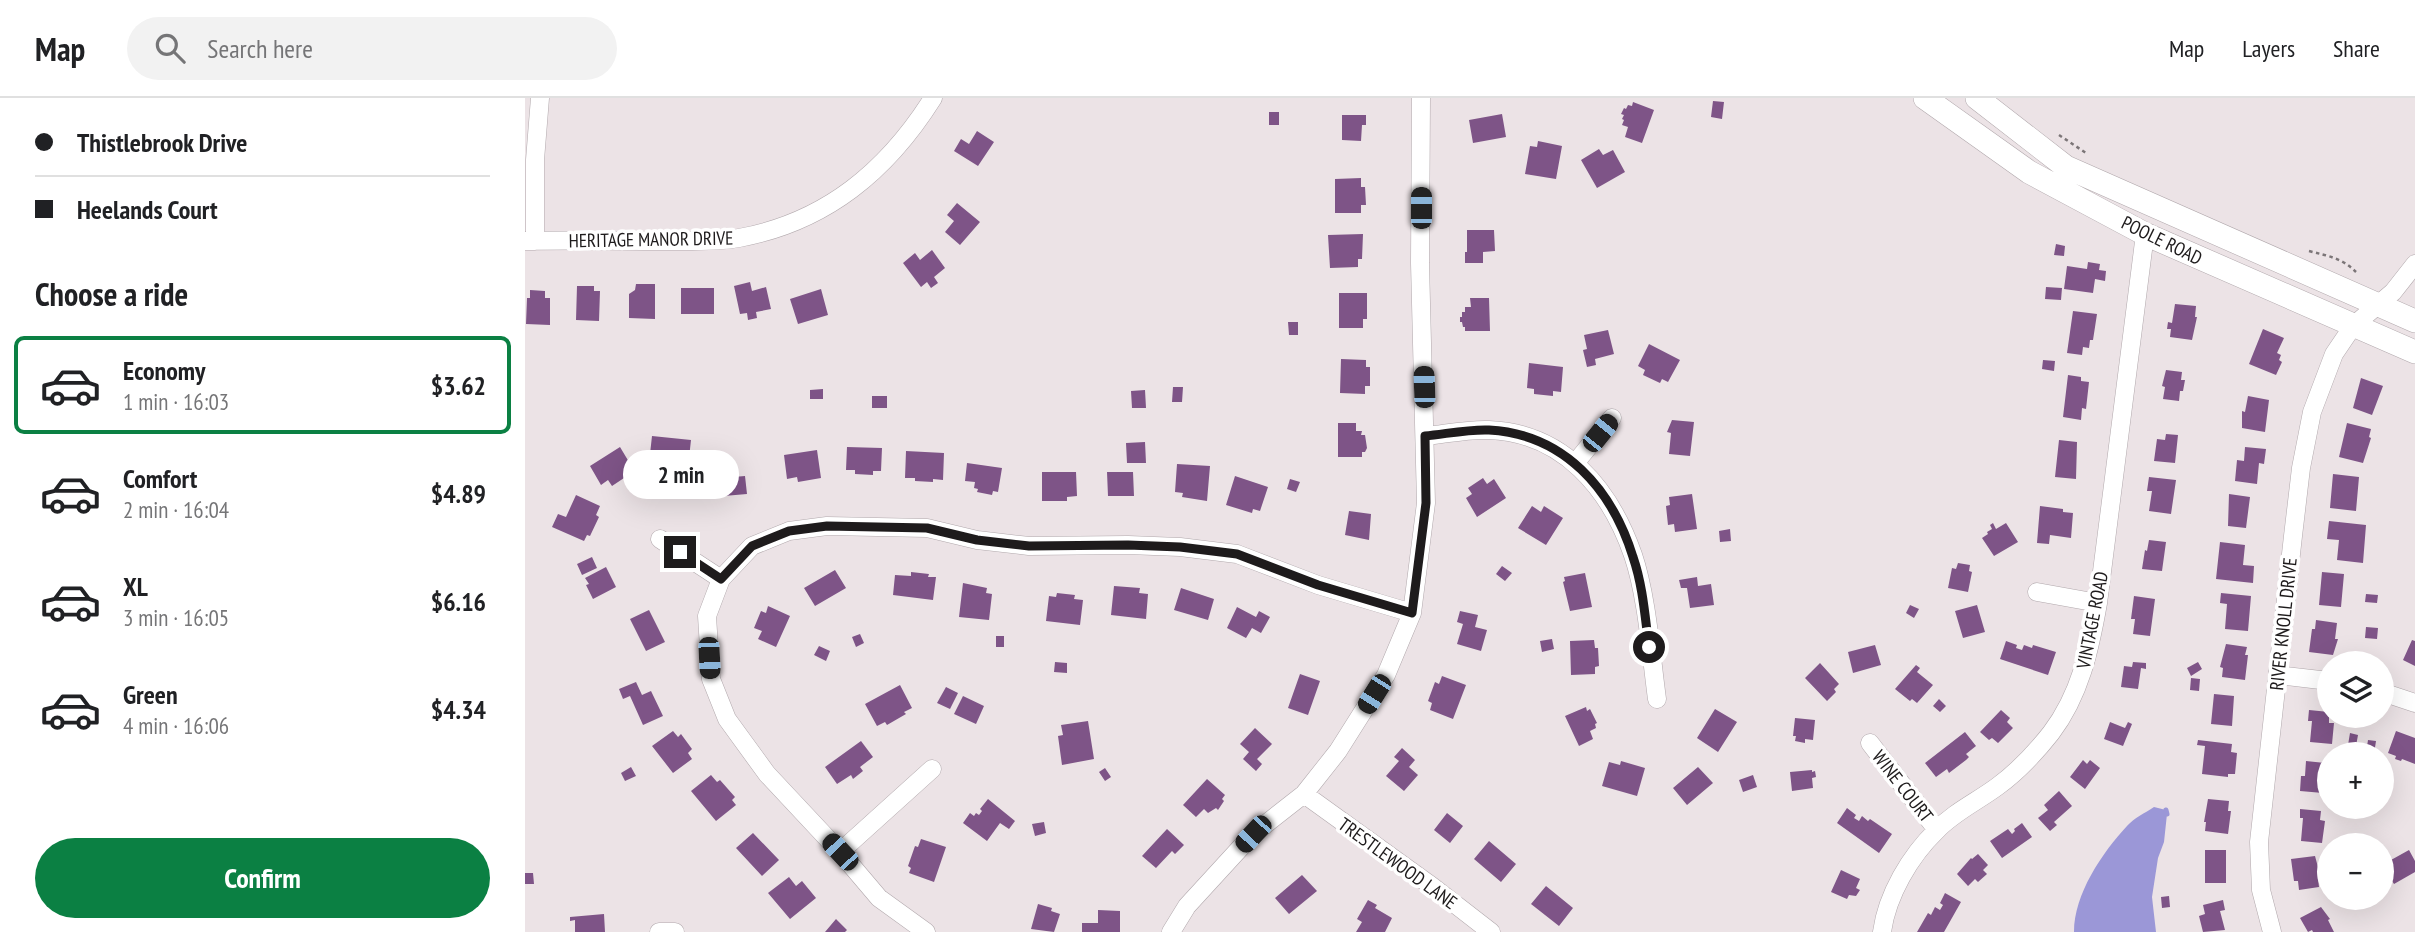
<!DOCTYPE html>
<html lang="en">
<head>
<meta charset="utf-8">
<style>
  :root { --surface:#fff; --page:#f2f2f2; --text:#202124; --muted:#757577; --line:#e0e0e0; --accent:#0b8043 }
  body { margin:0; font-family:"PT Sans Narrow",sans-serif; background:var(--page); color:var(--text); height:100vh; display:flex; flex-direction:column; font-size:26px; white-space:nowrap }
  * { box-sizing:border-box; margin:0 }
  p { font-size:23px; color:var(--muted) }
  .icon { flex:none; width:38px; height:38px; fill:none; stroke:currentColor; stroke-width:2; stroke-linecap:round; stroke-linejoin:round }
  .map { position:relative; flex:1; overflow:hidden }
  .side { display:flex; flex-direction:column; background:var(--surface); width:525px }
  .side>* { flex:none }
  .hud { display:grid; align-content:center; height:154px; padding:0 35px; background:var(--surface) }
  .tools { position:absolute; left:1792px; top:553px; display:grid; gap:14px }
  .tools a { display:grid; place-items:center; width:77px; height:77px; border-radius:50%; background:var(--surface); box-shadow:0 7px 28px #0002; font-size:35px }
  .end { position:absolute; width:32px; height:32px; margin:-16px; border:9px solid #1e1b1c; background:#fff; box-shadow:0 0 0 4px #fff }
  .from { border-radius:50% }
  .bubble { position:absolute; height:49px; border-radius:24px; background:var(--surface); box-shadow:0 7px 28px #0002; font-size:23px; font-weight:700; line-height:49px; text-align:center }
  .car { position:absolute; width:21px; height:42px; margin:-21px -10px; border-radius:9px; box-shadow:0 0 5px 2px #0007; background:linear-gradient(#222 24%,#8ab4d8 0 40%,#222 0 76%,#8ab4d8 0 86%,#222 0) }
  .hud b { display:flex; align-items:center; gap:24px; height:66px; font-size:26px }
  .hud b+b { border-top:2px solid var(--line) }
  .hud i { width:18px; height:18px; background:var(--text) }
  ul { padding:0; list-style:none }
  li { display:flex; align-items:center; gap:21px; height:98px; margin:0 14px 10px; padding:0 21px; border:4px solid transparent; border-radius:10px }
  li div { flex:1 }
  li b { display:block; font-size:26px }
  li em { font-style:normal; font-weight:700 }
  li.current { border-color:var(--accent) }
  li>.icon { width:63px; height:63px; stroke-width:1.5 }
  h2 { padding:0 35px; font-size:32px; line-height:84px }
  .action { display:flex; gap:14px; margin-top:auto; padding:14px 35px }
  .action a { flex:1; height:80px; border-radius:42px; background:var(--accent); color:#fff; font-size:28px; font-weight:700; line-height:80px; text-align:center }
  header { display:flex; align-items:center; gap:42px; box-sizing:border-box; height:98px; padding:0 35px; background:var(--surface); border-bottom:2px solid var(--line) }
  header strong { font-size:33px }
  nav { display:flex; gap:38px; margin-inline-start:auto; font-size:24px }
  .search { width:490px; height:63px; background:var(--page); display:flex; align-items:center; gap:18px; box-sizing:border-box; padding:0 24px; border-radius:38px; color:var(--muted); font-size:26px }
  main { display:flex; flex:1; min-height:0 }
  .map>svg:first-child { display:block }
</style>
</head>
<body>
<header>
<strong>Map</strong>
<div class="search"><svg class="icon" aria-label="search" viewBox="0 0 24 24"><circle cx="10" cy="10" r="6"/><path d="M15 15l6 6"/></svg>Search here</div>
<nav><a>Map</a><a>Layers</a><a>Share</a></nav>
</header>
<main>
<section class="side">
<div class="hud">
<b><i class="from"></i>Thistlebrook Drive</b>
<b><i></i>Heelands Court</b>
</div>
<h2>Choose a ride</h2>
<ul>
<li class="current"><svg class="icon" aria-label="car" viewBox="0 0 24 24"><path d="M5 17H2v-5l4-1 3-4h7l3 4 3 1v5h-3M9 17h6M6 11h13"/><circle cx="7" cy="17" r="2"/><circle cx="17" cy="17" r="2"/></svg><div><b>Economy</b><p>1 min · 16:03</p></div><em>$3.62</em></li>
<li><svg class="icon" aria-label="car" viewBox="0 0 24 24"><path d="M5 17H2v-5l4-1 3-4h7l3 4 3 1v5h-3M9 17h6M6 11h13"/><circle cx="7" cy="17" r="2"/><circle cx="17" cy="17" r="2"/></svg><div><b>Comfort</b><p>2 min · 16:04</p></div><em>$4.89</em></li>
<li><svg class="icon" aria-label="car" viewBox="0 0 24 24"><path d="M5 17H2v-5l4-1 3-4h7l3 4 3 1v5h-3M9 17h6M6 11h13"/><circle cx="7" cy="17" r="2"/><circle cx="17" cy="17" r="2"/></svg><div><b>XL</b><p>3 min · 16:05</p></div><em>$6.16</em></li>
<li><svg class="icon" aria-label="car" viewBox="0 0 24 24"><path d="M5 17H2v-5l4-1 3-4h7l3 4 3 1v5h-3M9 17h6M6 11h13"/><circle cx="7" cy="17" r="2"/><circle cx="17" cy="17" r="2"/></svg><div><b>Green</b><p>4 min · 16:06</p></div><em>$4.34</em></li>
</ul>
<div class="action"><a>Confirm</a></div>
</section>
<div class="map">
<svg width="1890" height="834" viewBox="0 0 1890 834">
  <rect width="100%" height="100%" fill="#ece3e6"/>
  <!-- water -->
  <path fill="#9b97d7" d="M1629,709L1641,712L1642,716L1639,744L1633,760L1627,799L1631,834H1549C1549,796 1577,755 1602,728C1609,720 1620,715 1629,709Z"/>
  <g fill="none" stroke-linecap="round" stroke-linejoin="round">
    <!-- stream -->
    <path stroke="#9b97d7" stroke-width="5" d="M1641,712L1642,716"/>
  </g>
  <!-- building -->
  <path fill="#7e5487" d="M1188,3L1199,4L1197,21L1186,19Z
    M1108,4L1129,12L1117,45L1100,39L1103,29L1097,27L1099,22L1097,21L1099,17L1096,16L1099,10L1101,11L1103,7L1107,8Z
    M744,14H754V27H744Z
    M977,16L981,39L948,45L944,22Z
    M817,17H841V27H837L836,43L817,42Z
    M452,33L469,44L453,68L429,53L436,41L444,46Z
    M1013,43L1037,48L1031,81L1000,76L1005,48L1012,49Z
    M1074,51L1078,57L1088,52L1100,74L1072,90L1056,62Z
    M836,80V89H840L841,107H836V115H810V81Z
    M432,105L455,124L435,147L420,134L429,123L422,117Z
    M942,132H969L970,153L958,154V165H940V154H942Z
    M838,136L837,161H833V169L805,170L803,137Z
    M1531,146L1540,148L1539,158L1529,157Z
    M407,152L420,170L409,179L413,185L406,190L402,184L396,189L378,165L390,155L395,162Z
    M1563,164L1575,166L1574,172L1581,173L1580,183L1570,181L1568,195L1539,191L1542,168L1562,171Z
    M225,184L227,193L241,189L246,211L231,214L232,220L223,222L222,215L215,216L209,188Z
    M111,186H130V221L104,220V196L110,192Z
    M52,188H69V193H75L74,223L51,222Z
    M1521,189L1537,190L1536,202L1520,201Z
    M156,190H189V216H156Z
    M296,191L303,217L273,226L265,201Z
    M5,192L20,193V200H25V227L1,226L2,200H5Z
    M814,195H842V221H838V230H814Z
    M945,200H964L965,233H940V229H938L937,224H935V219H937V214H940V209H946Z
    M1650,206L1671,208L1670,219H1672L1667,242L1645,239L1646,231H1642L1643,224L1647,225Z
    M1548,213L1572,216L1568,242H1565L1564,250L1558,249L1557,257L1542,255Z
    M763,224H773V237H764Z
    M1738,231L1759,240L1752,255L1756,257L1754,262L1757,264L1751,277L1724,266Z
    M1083,232L1089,256L1070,261L1071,267L1062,269L1058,252L1062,251L1059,237Z
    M1124,246L1155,262L1143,284L1137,281L1135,285L1118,277L1120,272L1113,268Z
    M816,261L841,262V269H845V288H840V296L815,295Z
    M1518,262L1530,263L1529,273L1517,271Z
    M1004,265L1038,269L1036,294L1028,293V298L1009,296V291L1002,290Z
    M1641,272L1657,274L1656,282H1660L1658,293H1655L1654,303L1638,301L1640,289L1637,288Z
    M1543,277L1556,279V283L1564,284L1561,311L1557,310L1556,322L1538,319Z
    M1836,280L1858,288L1847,317L1828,310Z
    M648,289H658L657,304H647Z
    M298,291V301H285V292Z
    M620,292L621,310H607L606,293Z
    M347,298H362V310H347Z
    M1723,298L1744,302L1740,334L1717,330V313L1720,314Z
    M1147,322L1169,324L1165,358L1144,356L1146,335L1142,334Z
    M813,325H831V333H837L836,337H840L842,350L840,354H837V359H813Z
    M1822,325L1846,331L1844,339L1846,340L1838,365L1814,359Z
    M1641,336L1653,337L1650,365L1629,363L1632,341L1640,342Z
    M127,338L166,342L163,369L124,365Z
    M1534,342L1552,344L1551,381L1530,379Z
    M620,344L621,365H602L601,345Z
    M95,349L107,369L100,373L102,378L87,388L83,382L76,387L65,368Z
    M322,349L357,350L356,373H348V377L330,376V372H321Z
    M1720,349L1741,351L1739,366L1734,365L1732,386L1710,383L1712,362L1719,363Z
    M292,352L296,380L273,384L272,379L262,381L259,357Z
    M381,353L419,355L418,382L408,381V384L390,383V380H380Z
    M442,365L477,370L473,394L468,393L467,397L452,394L453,391L449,390L450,384L440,383Z
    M652,366L685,368L682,403L657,399L658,395L650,394Z
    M517,374H551L552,398L542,399V403H517Z
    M582,374H608L609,398H583Z
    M1808,376L1834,379L1831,413L1805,410Z
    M220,378L222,396L187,399L185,381Z
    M710,378L743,389L735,413L728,411L727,415L701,407Z
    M1624,379L1651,382L1646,416L1624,413L1627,393H1622Z
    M958,380L962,386L969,381L981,400L952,419L941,400L947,396L943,390Z
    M765,381L775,384L771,394L762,391Z
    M1167,396L1172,431L1150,434L1149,426L1143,427L1141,408L1145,407L1144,399Z
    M1704,396L1725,399L1721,430L1703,428Z
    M51,397L75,408L71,417L74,419L65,438L62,437L59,443L27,429L33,416L41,419Z
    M1007,408L1016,414L1019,408L1038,420L1021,447L993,430Z
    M1515,408L1538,411V414L1548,415L1546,440L1525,437L1524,446L1512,445Z
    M824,413L846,416L844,442L820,437Z
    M1804,423L1841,427L1838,465L1812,462L1814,442L1802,441Z
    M1468,425L1471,431L1481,425L1493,444L1469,458L1457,440L1463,436L1462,434L1467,431L1465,427Z
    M1205,431L1206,443L1195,444L1194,433Z
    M1624,442L1641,444L1637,473L1617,471L1620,452L1622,453Z
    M1695,444L1720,447L1718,467L1729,468L1728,485L1691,481Z
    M67,459L72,470L57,477L52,466Z
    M1433,465L1445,467L1444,473L1447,474L1443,494L1423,490L1427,470L1431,471Z
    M977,468L987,475L980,483L971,476Z
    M81,469L91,489L68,501L61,487L64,486L60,480Z
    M310,472L321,490L290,508L279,490Z
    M386,474L404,476L403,479H411L408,502L368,497L370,477L386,478Z
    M1797,474L1819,476L1816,509L1794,507Z
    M1060,475L1067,509L1045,513L1038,484L1040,483L1039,479Z
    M1172,479L1173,488L1186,486L1189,507L1165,510L1162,490H1156L1154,482Z
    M438,485L462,490L461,495L467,496L464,522L434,519Z
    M589,488L615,490L614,495L623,496L621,521L586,517Z
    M656,490L689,501L683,522L649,512Z
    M532,495L550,497L549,501L558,502L555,527L521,523L524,498L531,499Z
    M1696,495L1726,498L1723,533L1700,531L1702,506L1695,505Z
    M1841,496L1853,497L1852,505L1840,504Z
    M1609,498L1630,501L1625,538L1608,536L1610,521H1606Z
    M1385,507L1394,511L1389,520L1381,515Z
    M1452,507L1460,534L1438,540L1430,513Z
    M243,508L265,518L251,549L233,541L237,533L229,530L236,513L241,515Z
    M712,509L731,519L734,513L745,519L736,535L727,530L721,540L702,530Z
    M124,512L140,544L121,553L105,521Z
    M935,513L953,517L950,529L962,532L956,553L932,546L938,526L932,524Z
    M1791,522L1812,525L1810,541H1813L1808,557L1784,554L1787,531H1790Z
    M1841,529L1853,530L1852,541L1840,540Z
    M335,536L339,545L331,549L327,539Z
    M471,538H479V549H471Z
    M1027,541L1029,551L1017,554L1015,543Z
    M1069,542L1070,550H1073L1074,568L1070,569V576L1046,577L1045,543Z
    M1887,542L1890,543V568L1878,562Z
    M1481,543L1492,547L1491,550L1497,552L1499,547L1507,550L1508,547L1531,554L1523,577L1475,561Z
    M1701,546L1722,549L1720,557H1723L1720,582L1697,579L1698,570L1695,569Z
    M1350,547L1356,567L1328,575L1323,554Z
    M294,548L305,553L301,563L289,557Z
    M530,564L542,565V575L529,574Z
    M1608,564L1621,565V571L1616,570L1613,591L1596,589L1599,568L1607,569Z
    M1673,564L1677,571L1666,578L1662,570Z
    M1295,565L1314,586L1309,591L1311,594L1302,603L1280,580Z
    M1391,567L1395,570L1392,574L1408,587L1392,605L1387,601L1385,603L1370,591Z
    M775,576L795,583L783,617L763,610Z
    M917,578L941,587L928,621L905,612L907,605L903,603L910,584L914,586Z
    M1666,580L1675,581L1674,593L1665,592Z
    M111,584L117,597L126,593L138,618L118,627L105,598L98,601L94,591Z
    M375,587L387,610L379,614L381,616L362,627L360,624L352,628L340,606Z
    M421,589L433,595L425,611L412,605Z
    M1689,596L1709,598L1707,628L1686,626Z
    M438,598L459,608L451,626L429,616Z
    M1414,601L1421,608L1415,614L1408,608Z
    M1061,609L1062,613L1065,611L1072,625L1070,626L1071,630L1065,633L1068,641L1054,648L1040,618Z
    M1190,611L1212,624L1193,654L1172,640Z
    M1476,612L1485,620L1482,624L1488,630L1473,645L1467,640L1464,642L1455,634Z
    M1784,612L1804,614V625H1809L1807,646L1785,644L1787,623H1783Z
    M1270,620L1290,622L1288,642L1280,641V645L1270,643L1271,638H1268Z
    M563,623L569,661L537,667L533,638L538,637L536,627Z
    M1585,624L1600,630L1603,624L1607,626L1598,648L1579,641Z
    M730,630L747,646L732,661L737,666L731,673L718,661L724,654L715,646Z
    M148,633L153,639L156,636L167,651L163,655L167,661L148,675L127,648Z
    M1871,633L1890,640V666L1877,661L1876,663L1870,661L1871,658L1863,655Z
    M1440,634L1451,648L1441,656L1444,659L1441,662L1424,675L1422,671L1411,679L1400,665Z
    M1825,635L1833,637L1831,648L1823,647Z
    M1673,642L1707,646L1706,654L1712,655L1710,676H1703V679L1677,676L1680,648L1672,647Z
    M1843,642L1851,643L1849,656L1841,655Z
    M336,643L348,659L335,669L338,673L328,681L326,677L312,686L300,669Z
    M877,650L890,662L884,669L893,677L879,693L861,678L874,663L869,659Z
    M1558,662L1562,666L1565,662L1575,670L1560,691L1545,679Z
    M1096,663L1120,670L1112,698L1077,688L1084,664L1095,667Z
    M1781,663L1800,665L1798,695L1775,693L1776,678H1780Z
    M106,669L111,678L100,683L96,675Z
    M1173,669L1188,685L1162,707L1148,690Z
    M580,670L586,679L580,683L574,674Z
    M1287,672V674L1290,673L1291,679L1287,680L1288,690L1267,693L1265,674Z
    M186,677L192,684L195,682L210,699L207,702L211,707L191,723L166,693Z
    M1228,677L1232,689L1218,694L1214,682Z
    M682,681L700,697L697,701L699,703L693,712L691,710L683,715L679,711L671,719L658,707Z
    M1534,693L1547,708L1529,724L1532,727L1525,733L1513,720L1523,712L1519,707Z
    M463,701L490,723L484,731L475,725L462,743L438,725L445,715L449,718L451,715L454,717L457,713L455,711Z
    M1683,701L1704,703L1703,713H1706L1703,736L1680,733L1681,724H1679Z
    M1322,710L1331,717L1329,720L1334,723L1337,718L1343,723L1345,721L1367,736L1354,755L1312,725Z
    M1775,711L1796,713L1795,722L1800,723L1797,745L1776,743L1778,720H1775Z
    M922,715L938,728L925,745L909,732Z
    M519,724L521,735L510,738L507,726Z
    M1497,725L1507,739L1477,760L1465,743L1483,731L1487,736L1490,733L1489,731Z
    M642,731L659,747L650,756L647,753L631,770L617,758Z
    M228,735L254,762L237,778L211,750Z
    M396,741L421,749L409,784L384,775L386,770L383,768L390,748L393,749Z
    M964,743L991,766L976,784L949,761Z
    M1680,752H1701V785H1680Z
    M1884,752L1890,763V774L1869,786L1857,767Z
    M1453,756L1463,767L1458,772L1462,776L1453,784L1450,781L1443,788L1432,776L1446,760L1447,761Z
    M1790,758L1794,773H1792L1794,789L1774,792L1773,783H1769L1766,761Z
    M1316,772L1335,781L1331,790L1335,792L1331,798L1324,797L1322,801L1306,794Z
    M0,775H8L9,786H0Z
    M777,777L792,793L764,816L750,800Z
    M264,779L271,788L277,783L291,800L265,821L243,795Z
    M1021,788L1048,810L1034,828L1006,806Z
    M1420,795L1436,804L1419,834H1392L1403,815L1406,817L1410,809L1415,812L1418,807L1415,805Z
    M1644,798L1645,809L1637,810L1636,799Z
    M843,802L852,807L850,810L867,820L860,834H831L837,824L832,821Z
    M1698,802L1700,812L1695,813L1700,832L1678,834L1674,818L1680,816L1678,807Z
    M513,806L527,810L526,813L535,816L529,834L506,831Z
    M1796,809L1805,821L1803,822L1809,834H1788L1787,832L1783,834L1775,820Z
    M573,812L595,813V834H557V825H573Z
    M79,816L80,834H50V822L45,823V819Z
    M311,821L322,832L320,834H300Z"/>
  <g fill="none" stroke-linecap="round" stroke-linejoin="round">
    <!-- minor casing -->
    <g stroke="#b1a8ac" stroke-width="19">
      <path id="minor" d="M0,143C46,142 93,143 139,143C164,143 190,144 214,140C301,124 362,73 408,0
        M10,143V62L15,0
        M900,338C921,336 943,331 964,332C1039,335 1085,391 1108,457C1122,498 1126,557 1132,601
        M1051,364L1087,320
        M135,441L196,481
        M1512,494L1573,505
        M1753,577L1804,583
        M1857,594L1890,605
        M1345,645L1412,732
        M779,696L908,789L966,834
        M315,754L407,671
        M134,834H150
        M401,834L354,800L315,754L242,676L202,621L186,581L182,518L196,481L227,448L264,433L302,428L402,430L452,442L504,448L603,447L655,449L712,456L793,487L887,515
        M646,834L662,808L728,736L779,696L813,653L861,577L887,515L901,405L895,165L896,0
        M1357,834C1362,797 1385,758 1412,732C1429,714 1453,703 1473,688C1492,674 1511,654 1526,635C1555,597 1565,551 1573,505L1620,136
        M1747,834L1736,792L1734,744L1768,438L1776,370L1787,314L1809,256L1828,228L1868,194L1890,166"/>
    </g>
    <!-- major casing -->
    <g stroke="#b1a8ac" stroke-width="24">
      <path id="major" d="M1400,0L1504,74L1620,136L1890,254
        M1452,0L1541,69L1890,223"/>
    </g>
    <!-- path -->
    <path stroke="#7b7577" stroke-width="2.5" stroke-dasharray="3.5 3.5" stroke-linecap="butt" d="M1534,37L1561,55
      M1784,153C1803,158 1817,160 1831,174"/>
    <!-- minor -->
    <use href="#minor" stroke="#fff" stroke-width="18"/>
    <!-- major -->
    <use href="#major" stroke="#fff" stroke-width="23"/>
  </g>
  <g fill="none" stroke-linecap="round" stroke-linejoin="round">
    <!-- route -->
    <path stroke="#1e1b1c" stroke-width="9" d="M155,454L196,481L227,448L264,433L302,428L402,430L452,442L504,448L603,447L655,449L712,456L793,487L887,515L901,405L900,338C921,336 944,331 964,332C1039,336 1087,391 1108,459C1118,488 1120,519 1124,549"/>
  </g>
  <g text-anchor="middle" stroke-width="7" stroke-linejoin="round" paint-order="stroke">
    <!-- street labels -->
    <g font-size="19" fill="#1e1b1c" stroke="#fff">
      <text transform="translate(126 141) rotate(-1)" y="7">HERITAGE MANOR DRIVE</text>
      <text transform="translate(1637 142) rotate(26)" y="7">POOLE ROAD</text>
      <text transform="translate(1567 522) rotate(-79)" y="7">VINTAGE ROAD</text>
      <text transform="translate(1758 526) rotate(-84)" y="7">RIVER KNOLL DRIVE</text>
      <text transform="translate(1378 688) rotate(52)" y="7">WINE COURT</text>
      <text transform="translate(873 765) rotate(36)" y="7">TRESTLEWOOD LANE</text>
    </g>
  </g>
</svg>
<div class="tools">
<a><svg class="icon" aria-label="layers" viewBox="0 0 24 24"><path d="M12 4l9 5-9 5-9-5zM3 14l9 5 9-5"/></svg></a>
<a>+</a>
<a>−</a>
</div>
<i class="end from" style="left:1124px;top:549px"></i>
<i class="end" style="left:155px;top:454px"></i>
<div class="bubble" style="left:98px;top:352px;width:116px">2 min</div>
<i class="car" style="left:896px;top:110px;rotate:0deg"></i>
<i class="car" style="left:899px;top:289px;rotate:358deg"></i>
<i class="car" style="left:1075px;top:335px;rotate:39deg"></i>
<i class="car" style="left:184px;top:560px;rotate:177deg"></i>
<i class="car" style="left:849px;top:596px;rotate:212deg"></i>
<i class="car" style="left:728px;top:736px;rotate:223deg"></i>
<i class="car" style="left:315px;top:754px;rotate:317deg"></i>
</div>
</main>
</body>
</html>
